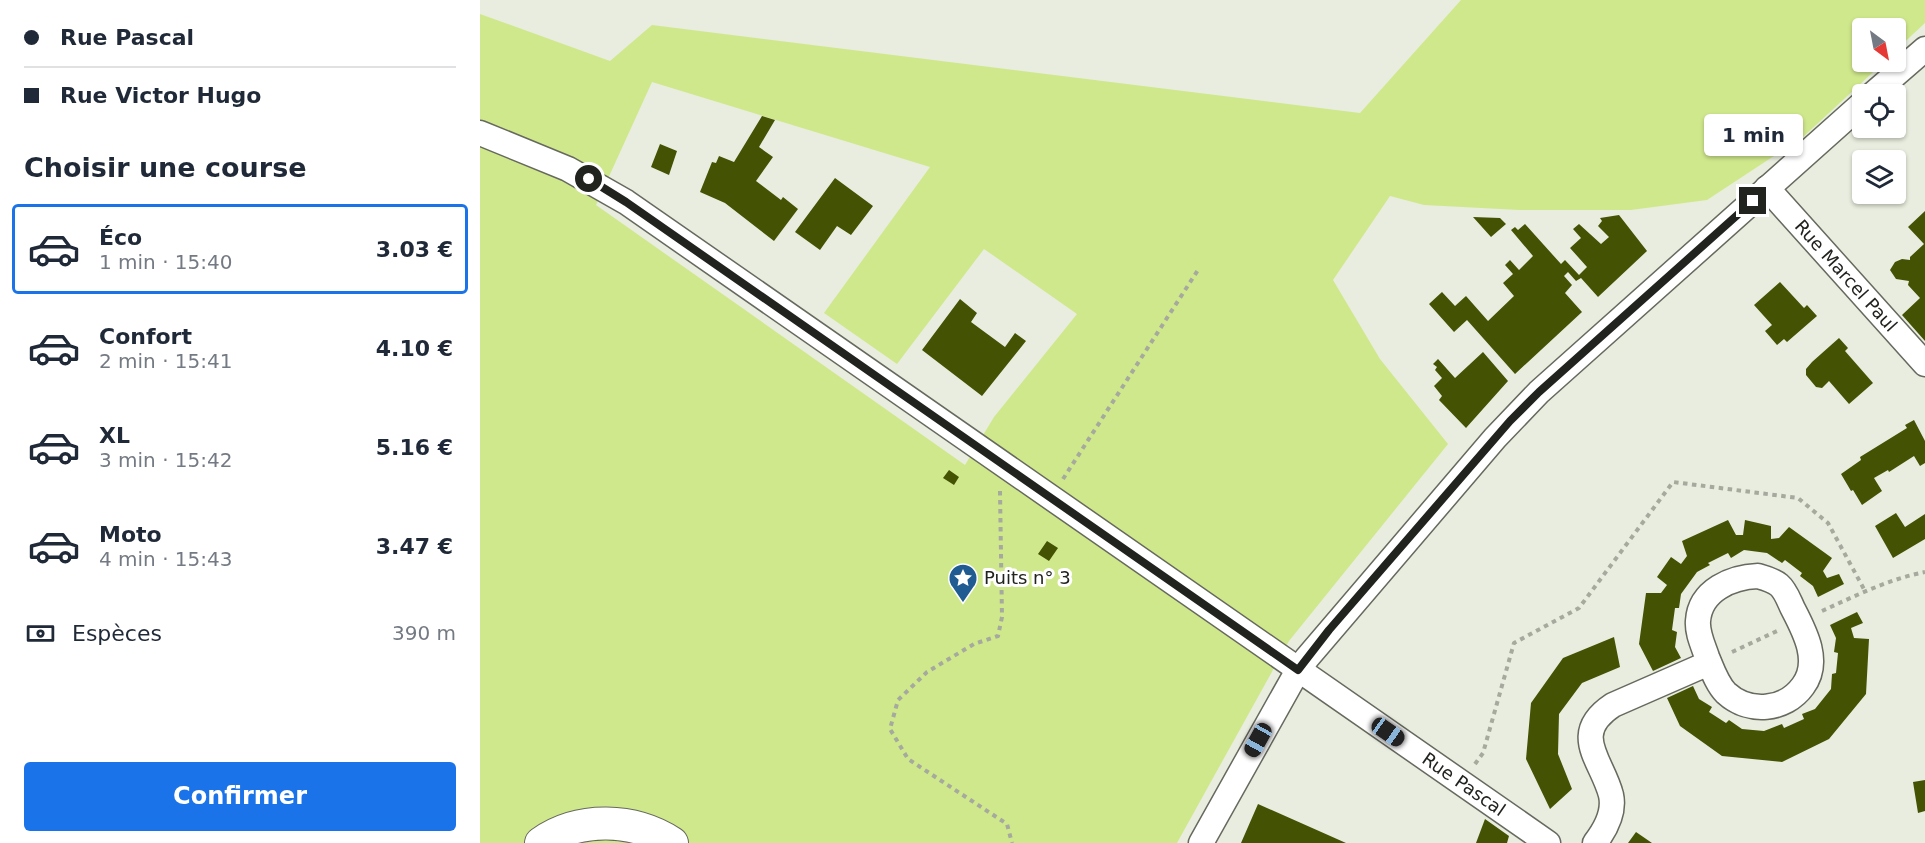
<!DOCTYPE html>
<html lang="fr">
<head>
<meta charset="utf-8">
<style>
  :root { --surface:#fff; --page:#f6f6f7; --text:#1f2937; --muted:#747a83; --line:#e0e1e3; --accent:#1a73e8 }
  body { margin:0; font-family:"DejaVu Sans",sans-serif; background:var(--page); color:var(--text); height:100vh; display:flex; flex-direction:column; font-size:22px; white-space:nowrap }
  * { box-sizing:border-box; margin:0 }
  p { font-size:20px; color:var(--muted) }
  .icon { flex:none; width:33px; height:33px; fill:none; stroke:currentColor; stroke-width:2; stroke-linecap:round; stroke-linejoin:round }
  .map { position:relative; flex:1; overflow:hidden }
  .details { display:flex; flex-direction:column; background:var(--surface); width:480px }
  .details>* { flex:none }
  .banner { display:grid; align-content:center; height:132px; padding:0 24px; background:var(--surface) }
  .needle { width:39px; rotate:148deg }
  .buttons { position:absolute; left:1372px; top:18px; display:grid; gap:12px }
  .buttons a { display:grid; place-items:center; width:54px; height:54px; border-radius:6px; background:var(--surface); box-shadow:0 2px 4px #0004; font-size:30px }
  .end { position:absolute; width:27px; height:27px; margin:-14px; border:8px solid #21231e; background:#fff; box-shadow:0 0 0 3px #fff }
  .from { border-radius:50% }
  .bubble { position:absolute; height:42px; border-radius:6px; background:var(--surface); box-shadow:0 2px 4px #0004; font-size:20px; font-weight:700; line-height:42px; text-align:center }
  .car { position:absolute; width:18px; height:36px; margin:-18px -9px; border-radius:8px; box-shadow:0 0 4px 2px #0007; background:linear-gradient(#222 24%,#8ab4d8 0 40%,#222 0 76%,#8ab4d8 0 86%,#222 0) }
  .banner b { display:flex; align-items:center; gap:21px; height:57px; font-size:22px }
  .banner b+b { border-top:2px solid var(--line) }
  .banner i { width:15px; height:15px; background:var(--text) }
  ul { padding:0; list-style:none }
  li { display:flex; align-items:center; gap:18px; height:90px; margin:0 12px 9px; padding:0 12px; border:3px solid transparent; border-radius:6px }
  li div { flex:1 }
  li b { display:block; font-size:22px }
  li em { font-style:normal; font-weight:700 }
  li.on { border-color:var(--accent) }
  li>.icon { width:54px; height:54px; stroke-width:1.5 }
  h2 { padding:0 24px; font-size:27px; line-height:72px }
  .pay { display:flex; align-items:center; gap:15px; height:66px; padding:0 24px; font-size:22px }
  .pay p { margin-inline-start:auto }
  .action { display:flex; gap:12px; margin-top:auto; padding:12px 24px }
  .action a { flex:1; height:69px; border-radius:6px; background:var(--accent); color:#fff; font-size:24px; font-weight:700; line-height:69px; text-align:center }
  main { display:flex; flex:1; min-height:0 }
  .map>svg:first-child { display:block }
</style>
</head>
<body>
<main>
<section class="details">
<div class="banner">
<b><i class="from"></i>Rue Pascal</b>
<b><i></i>Rue Victor Hugo</b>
</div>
<h2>Choisir une course</h2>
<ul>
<li class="on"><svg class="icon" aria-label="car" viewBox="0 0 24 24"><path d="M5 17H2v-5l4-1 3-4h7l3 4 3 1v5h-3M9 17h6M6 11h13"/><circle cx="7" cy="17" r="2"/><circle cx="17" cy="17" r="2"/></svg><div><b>Éco</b><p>1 min · 15:40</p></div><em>3.03 €</em></li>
<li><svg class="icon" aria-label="car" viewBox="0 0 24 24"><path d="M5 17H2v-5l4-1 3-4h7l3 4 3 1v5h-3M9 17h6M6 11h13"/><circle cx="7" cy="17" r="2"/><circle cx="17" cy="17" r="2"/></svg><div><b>Confort</b><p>2 min · 15:41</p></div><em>4.10 €</em></li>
<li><svg class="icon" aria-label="car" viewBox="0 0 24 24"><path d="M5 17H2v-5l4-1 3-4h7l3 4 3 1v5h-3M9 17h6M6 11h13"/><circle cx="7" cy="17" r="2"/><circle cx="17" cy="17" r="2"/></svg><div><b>XL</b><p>3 min · 15:42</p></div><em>5.16 €</em></li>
<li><svg class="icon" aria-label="car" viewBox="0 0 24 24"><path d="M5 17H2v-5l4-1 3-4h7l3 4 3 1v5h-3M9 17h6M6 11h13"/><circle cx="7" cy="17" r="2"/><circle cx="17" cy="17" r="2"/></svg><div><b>Moto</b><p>4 min · 15:43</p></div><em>3.47 €</em></li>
</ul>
<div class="pay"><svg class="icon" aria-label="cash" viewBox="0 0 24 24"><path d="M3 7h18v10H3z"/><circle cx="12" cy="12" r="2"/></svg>Espèces<p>390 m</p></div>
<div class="action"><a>Confirmer</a></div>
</section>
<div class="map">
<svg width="1445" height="843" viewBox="0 0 1445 843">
  <rect width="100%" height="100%" fill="#e8eddf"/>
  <!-- green -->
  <path fill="#d0e88c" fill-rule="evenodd" d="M981,0H1445V23L1416,50V28H1383V62H1404L1323,137L1227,200L1151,210H1039L944,205L910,196L853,280L900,359L968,444L809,641L697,843H0V14L130,61L172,25L880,113ZM172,82L450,167L344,313L417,364L504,249L597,314L514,417L485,465L116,205Z"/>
  <!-- building -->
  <path fill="#445203" d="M282,116L295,120L279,147L293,157L276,181L301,200L303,197L318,209L294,241L245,203L220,192L232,162L236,163L239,156L254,162Z
    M180,144L197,151L189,175L171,167Z
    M355,178L393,206L371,235L357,226L340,250L315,232Z
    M1445,211V341L1422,315L1440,298L1428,285L1429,281L1416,279L1410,270L1415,262L1422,259L1430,260V257L1444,244L1428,227Z
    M1139,215L1167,251L1118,297L1101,278L1096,281L1088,272L1084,276L1092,285L1085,293L1102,312L1035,374L987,320L974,332L949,304L962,292L975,306L986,296L1008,321L1034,296L1023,283L1033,274L1025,265L1030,260L1039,270L1053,256L1031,230L1035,227L1038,230L1045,224L1081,264L1085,260L1099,275L1107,267L1090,248L1101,238L1093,229L1099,224L1121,244L1129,237L1118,226L1122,221L1120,218Z
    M993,217L1020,218L1026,224L1011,237Z
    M1300,282L1324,308L1327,305L1337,316L1307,342L1304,339L1297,345L1285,331L1292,325L1274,305Z
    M480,299L497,313L491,322L525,347L535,333L546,341L502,396L442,350Z
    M1359,338L1368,348L1365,351L1393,383L1369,404L1349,381L1342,388L1336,387L1326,375V369L1332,362Z
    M1003,352L1028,381L986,428L959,400L962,396L954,386L962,378L955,370L957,367L953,364L958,359L975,378Z
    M1434,420L1445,441V463L1440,466L1434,456L1409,472L1408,470L1394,478L1402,491L1382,505L1373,490L1371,491L1361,474L1381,460L1380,457L1427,428L1425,425Z
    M469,470L479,477L474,485L463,478Z
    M1416,513L1425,527L1445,514V539L1413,558L1395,526Z
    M1248,520L1256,535H1263L1265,520L1291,526V539L1299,538L1309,527L1352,558L1343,571L1347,578L1359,574L1364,584L1338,597L1333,586L1320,576L1322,573L1305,560L1302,563L1287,553L1264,550L1251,558L1248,553L1228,563L1230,565L1217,572L1201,594L1199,608H1195L1192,630L1197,632L1195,647L1201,658L1173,671L1159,644L1166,593H1181L1187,585L1177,577L1191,557L1201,564L1207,556L1202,541Z
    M567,541L578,548L569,561L558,554Z
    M1377,612L1383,623L1371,628L1374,638L1389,639L1386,694L1349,739L1302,762L1242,756L1200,726L1187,698L1213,686L1219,699L1232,707L1229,712L1246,723L1249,720L1262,729L1284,731L1302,724L1304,728L1324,719L1322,714L1335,709L1351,689L1352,674L1356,673L1358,653L1354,652L1356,638L1350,625Z
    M1134,637L1140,667L1102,683L1079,714L1078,754L1092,789L1070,809L1046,759L1051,703L1083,658Z
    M1445,780V811L1438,813L1433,782Z
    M778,804L866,843H761Z
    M1005,819L1029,836L1027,843H996Z
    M1156,832L1172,843H1148Z"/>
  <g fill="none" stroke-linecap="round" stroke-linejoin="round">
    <!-- minor casing -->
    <g stroke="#66695d" stroke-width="27">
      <g id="minor">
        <path d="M1393,94L1445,49"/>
        <path id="s1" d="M0,133L88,169L146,202L1068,843"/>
        <path id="s2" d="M1287,188L1445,364"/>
        <path d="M1278,576C1285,578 1293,580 1299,585C1306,591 1309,601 1313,609C1325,632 1341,662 1323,686C1305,711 1269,714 1246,693C1237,684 1232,669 1227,657C1223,645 1217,633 1218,621C1220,590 1252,577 1278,576Z"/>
        <path d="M721,843L818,670L827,658L1015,438L1059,392L1383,103"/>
        <path d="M1115,843C1125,830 1135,813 1131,795C1122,760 1089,734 1133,705L1229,663"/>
      </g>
    </g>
    <!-- tertiary casing -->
    <g stroke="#66695d" stroke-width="34">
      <path id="tertiary" d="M61,843C99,816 154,818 192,843"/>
    </g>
    <!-- path -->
    <path stroke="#a5a99e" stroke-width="4" stroke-dasharray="4.5 4.5" stroke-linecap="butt" d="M583,479L718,270
      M520,491L522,617L518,636L494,644L447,672L418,700L410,729L428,759L527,824L532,843
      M1342,611C1375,596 1409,579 1445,572
      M1252,652L1297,631
      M995,764L1003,753L1034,643L1099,608L1193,482L1318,498L1348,523L1385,591"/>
    <!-- minor -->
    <use href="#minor" stroke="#fff" stroke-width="24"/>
    <!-- tertiary -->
    <use href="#tertiary" stroke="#fff" stroke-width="32"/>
  </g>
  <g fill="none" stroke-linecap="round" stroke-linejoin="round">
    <!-- route -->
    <path stroke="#21231e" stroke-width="8" d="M109,179L146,202L818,670L849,630L1030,421L1059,392L1273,201"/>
  </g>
  <!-- icons -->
  <defs>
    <g id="sight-pin" transform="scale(1.5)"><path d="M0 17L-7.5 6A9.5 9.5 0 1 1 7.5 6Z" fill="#205b92" stroke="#fff"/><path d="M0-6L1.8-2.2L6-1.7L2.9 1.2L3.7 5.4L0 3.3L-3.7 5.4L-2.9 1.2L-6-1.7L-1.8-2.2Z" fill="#fff"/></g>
  </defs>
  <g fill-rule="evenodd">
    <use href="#sight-pin" x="483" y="578"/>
  </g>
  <g text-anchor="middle" stroke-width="6" stroke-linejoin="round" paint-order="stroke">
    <!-- street labels -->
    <g font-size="18" fill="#21231e" stroke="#fff">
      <text dy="6" stroke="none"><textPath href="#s2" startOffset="118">Rue Marcel Paul</textPath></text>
      <text dy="6" stroke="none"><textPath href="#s1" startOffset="1182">Rue Pascal</textPath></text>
    </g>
    <!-- poi labels -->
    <g font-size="18" fill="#21231e" stroke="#fff" text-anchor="start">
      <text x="504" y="584">Puits n° 3</text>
    </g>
  </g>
</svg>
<div class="buttons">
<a><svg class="needle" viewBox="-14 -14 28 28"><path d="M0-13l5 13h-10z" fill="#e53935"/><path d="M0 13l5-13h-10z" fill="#747a83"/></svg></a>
<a><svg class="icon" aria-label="locate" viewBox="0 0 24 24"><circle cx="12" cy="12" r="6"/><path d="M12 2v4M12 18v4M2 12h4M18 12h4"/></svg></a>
<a><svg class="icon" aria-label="layers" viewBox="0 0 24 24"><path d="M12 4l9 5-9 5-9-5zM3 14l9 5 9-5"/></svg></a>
</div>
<i class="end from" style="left:109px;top:179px"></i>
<i class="end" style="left:1273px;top:201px"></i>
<div class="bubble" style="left:1224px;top:114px;width:99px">1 min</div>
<i class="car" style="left:908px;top:732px;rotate:125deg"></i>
<i class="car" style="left:778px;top:740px;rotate:209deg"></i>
</div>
</main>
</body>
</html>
